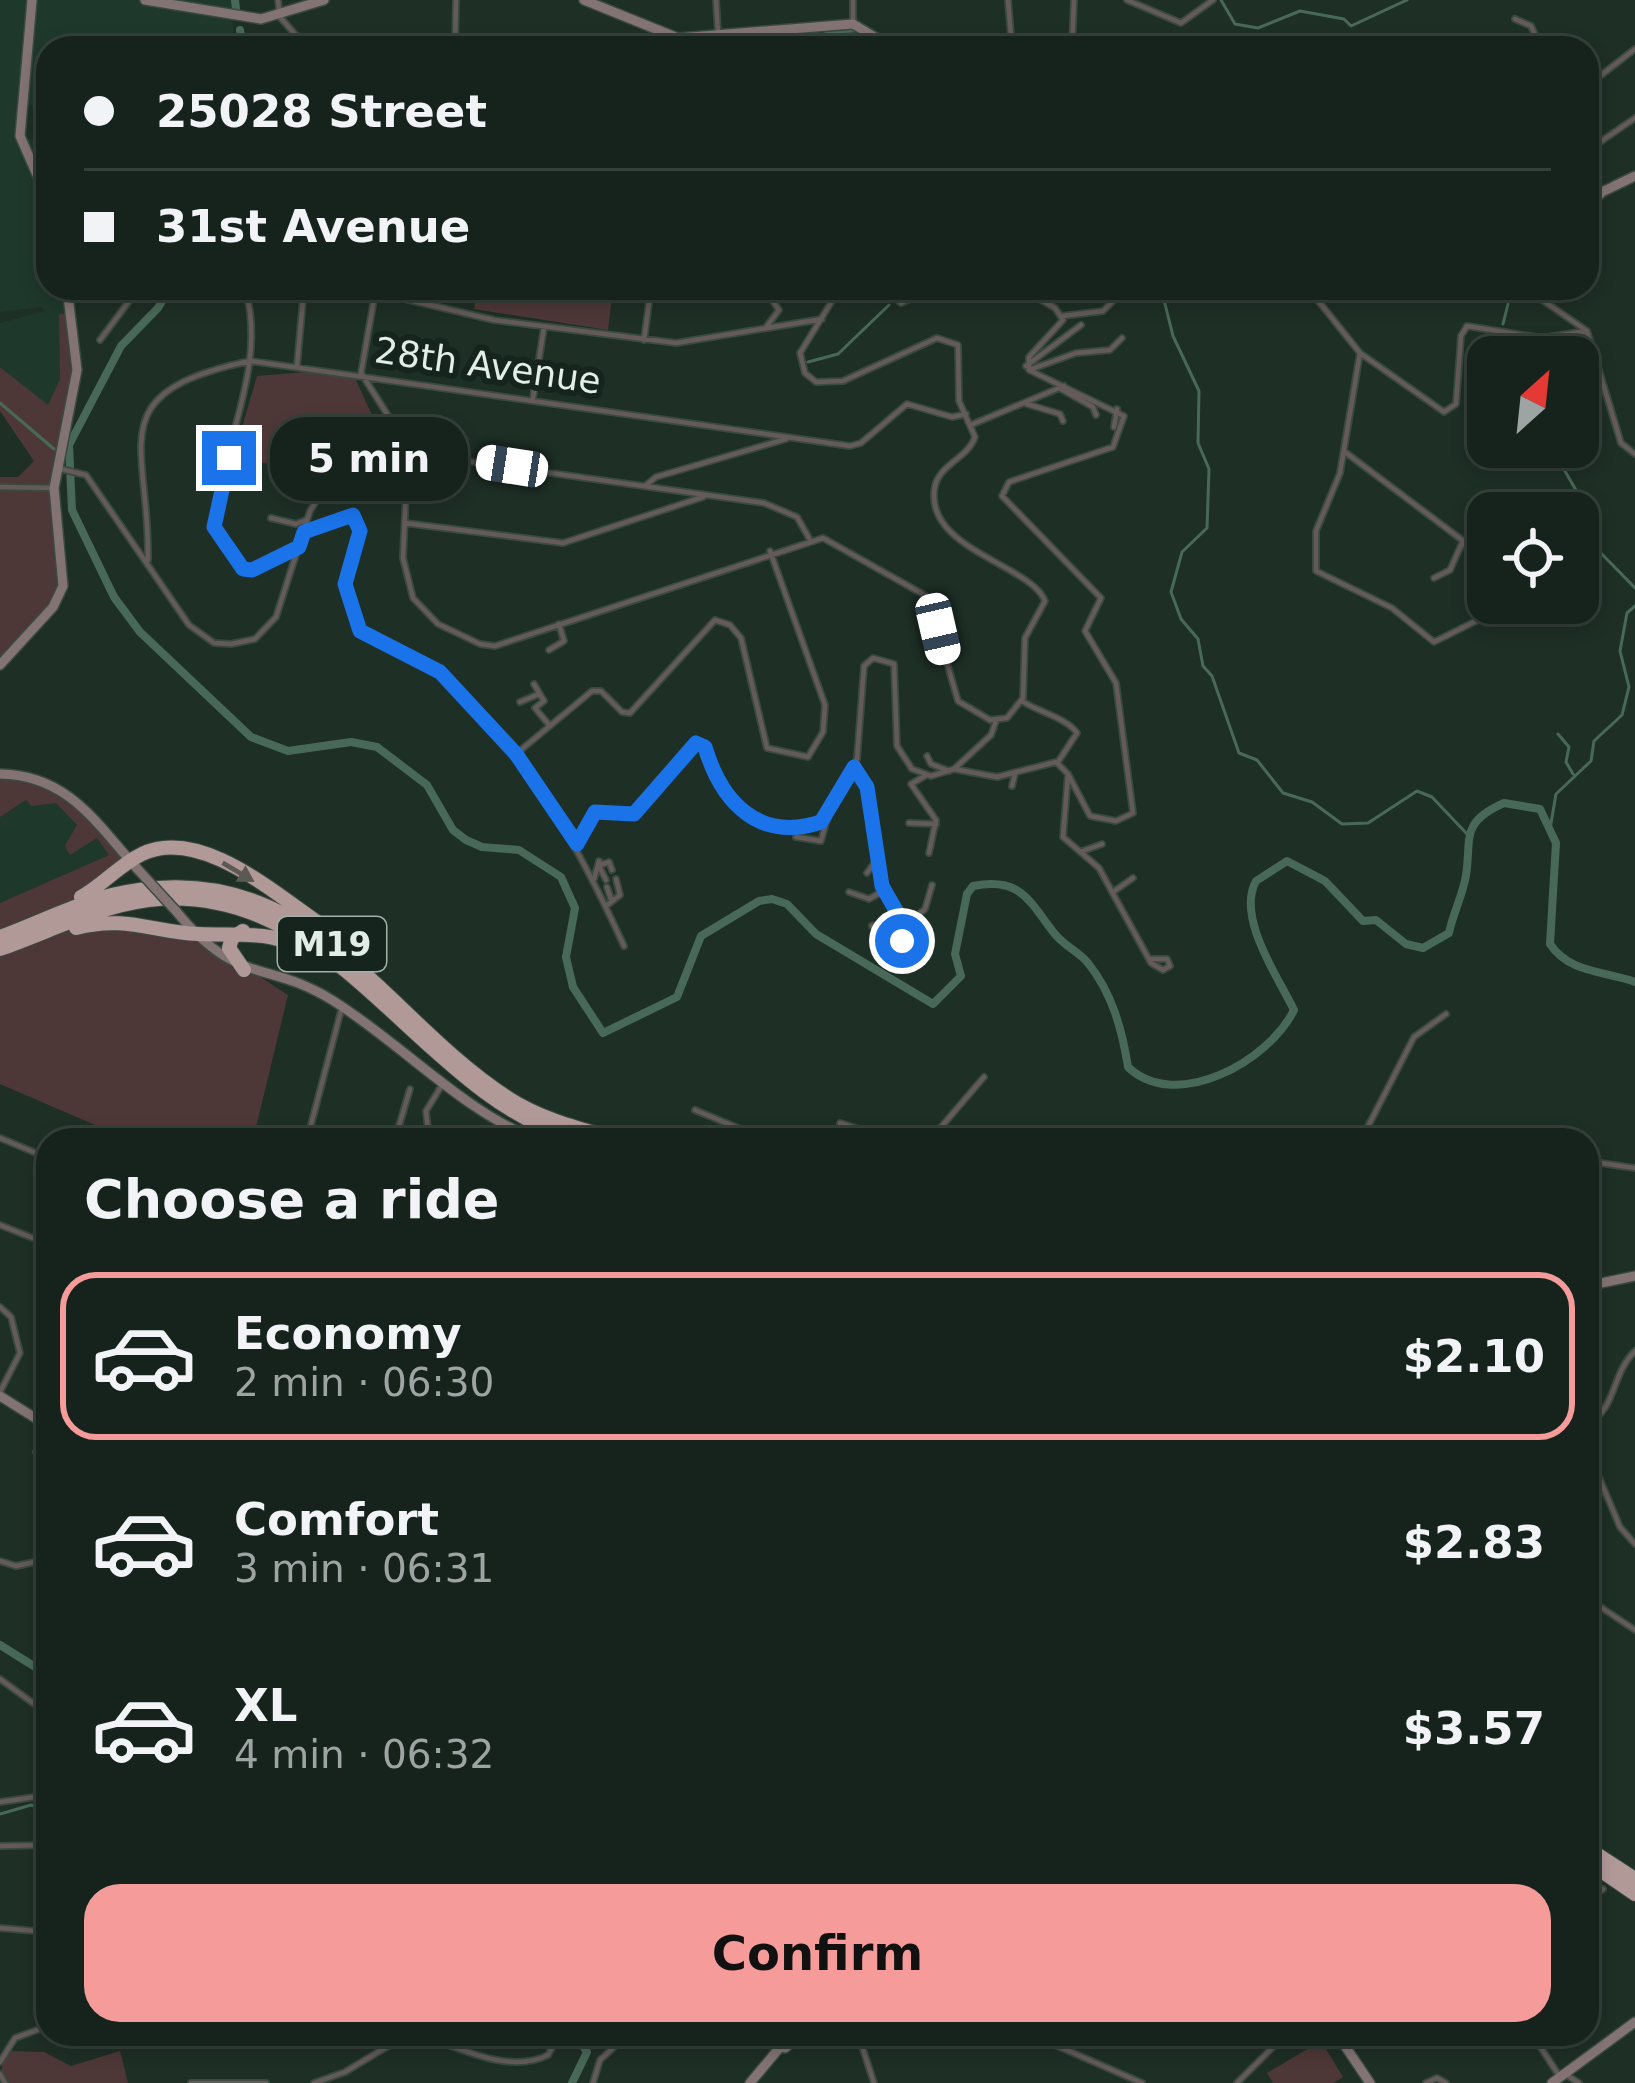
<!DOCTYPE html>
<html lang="en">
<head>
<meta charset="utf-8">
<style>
  :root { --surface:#16231c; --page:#1f2b25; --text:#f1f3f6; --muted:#9ea4a3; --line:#35403b; --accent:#f59b9a }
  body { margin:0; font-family:"DejaVu Sans",sans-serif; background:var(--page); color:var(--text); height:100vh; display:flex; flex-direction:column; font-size:45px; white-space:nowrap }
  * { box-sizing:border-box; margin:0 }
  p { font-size:39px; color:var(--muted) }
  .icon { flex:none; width:66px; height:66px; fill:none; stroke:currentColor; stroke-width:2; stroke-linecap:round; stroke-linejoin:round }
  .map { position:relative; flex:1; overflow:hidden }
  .side { position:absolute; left:36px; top:1128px; width:1563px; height:918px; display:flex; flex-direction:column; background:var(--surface); border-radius:36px; box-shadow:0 6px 18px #0003,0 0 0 3px var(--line) }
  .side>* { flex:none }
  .hud { position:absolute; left:36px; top:36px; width:1563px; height:264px; border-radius:36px; box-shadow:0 6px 18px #0003,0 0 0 3px var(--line); display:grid; align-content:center; height:264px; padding:0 48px; background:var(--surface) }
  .needle { width:78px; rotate:27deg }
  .buttons { position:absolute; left:1467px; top:336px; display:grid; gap:24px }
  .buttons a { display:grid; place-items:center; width:132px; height:132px; border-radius:24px; background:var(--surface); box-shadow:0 6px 18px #0003,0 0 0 3px var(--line); font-size:60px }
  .end { position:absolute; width:54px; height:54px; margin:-27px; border:15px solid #1a73e8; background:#fff; box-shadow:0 0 0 6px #fff }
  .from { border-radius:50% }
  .bubble { position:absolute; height:84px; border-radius:36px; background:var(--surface); box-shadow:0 6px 18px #0003,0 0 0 3px var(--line); font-size:39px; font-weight:800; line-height:84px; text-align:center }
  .car { position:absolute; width:36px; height:72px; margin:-36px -18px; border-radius:15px; box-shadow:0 0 9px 3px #0007; background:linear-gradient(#fff 24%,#345 0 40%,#fff 0 76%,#345 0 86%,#fff 0) }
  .hud b { display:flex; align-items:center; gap:42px; height:114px; font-size:45px }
  .hud b+b { border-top:3px solid var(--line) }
  .hud i { width:30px; height:30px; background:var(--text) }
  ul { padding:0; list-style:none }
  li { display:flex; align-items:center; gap:36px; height:168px; margin:0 24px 18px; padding:0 24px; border:6px solid transparent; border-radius:36px }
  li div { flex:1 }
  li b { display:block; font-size:45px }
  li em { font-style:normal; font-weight:800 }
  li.selected { border-color:var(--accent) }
  li>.icon { width:108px; height:108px; stroke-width:1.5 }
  h2 { padding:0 48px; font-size:54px; line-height:144px }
  .primary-button { display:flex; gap:24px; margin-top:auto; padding:24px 48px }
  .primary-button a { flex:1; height:138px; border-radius:36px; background:var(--accent); color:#111; font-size:48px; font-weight:800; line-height:138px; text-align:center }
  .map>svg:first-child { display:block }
</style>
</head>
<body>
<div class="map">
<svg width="1635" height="2083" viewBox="0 0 1635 2083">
  <rect width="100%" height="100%" fill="#1e2f26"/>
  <!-- built -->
  <path fill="#1f382c" d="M0,0H232L234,48H48V110L27,105L24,137L48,143V288H67L70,313L59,315L60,379L48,406L0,367V323L45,311L42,307L0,312Z
    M26,800L56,803L69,811L77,825L71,854L97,838L109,855L0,903V817Z"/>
  <!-- green -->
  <path fill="#4e3837" d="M478,288H613L608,330L474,309Z
    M70,313L77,357L54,488L63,553L58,597L0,662V477H18L34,461L0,411V367L48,405L60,379L59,314Z
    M318,371L355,378L383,439L350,449L316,472L233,458L257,376Z
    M0,775L56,786L129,860L94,890L0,934V903L109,855L97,838L70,855L65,846L77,825L56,803L32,806L26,800L0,817Z
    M115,922L195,934L288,995L253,1140H130L0,1084V940Z
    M1321,2041L1343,2077L1333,2083H1273L1267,2073Z
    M4,2051L44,2052L71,2066L120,2051L128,2083H0Z"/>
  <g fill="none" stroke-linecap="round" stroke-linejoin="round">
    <!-- stream -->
    <path stroke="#496958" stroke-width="3" d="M1221,0L1235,24L1258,28L1300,11L1344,19L1351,26L1407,0
      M869,39L877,48
      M801,42L830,32L856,31
      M785,48L788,46
      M1161,288L1173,336L1199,391L1198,443L1209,469L1207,528L1182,552L1171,592L1181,619L1198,639L1203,666L1212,676L1239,753L1257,760L1283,793L1312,802L1342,824L1368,823L1417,791L1432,797L1467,834
      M900,294L906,288
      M1503,324L1508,304
      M1497,357L1501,334
      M808,362L838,354L889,305
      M0,403L54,449
      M1551,447L1580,497L1584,524L1595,547L1635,588
      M1558,734L1569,747L1566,762L1573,774
      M1550,829L1556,794L1591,761L1594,741L1622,715L1629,687L1620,651L1627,613L1635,606
      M0,1814L31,1805L48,1810
      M582,2043L588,2034"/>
    <!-- river -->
    <path stroke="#496958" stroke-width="8" d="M235,0L236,9
      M240,30L243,48
      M170,288L158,308L121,346L69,445L72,510L114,597L140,632L251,737L288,751L351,742L377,747L427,785L453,830L466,840L482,847L519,850L561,877L575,908L566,957L573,987L603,1033L677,997L701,936L759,901L772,899L787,904L816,934L933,1004L961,976L955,954L967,894L973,886C1020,877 1028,899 1054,933C1063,945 1079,952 1088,963C1112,993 1122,1029 1128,1067C1176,1113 1269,1061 1294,1010C1278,977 1236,917 1256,881L1287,861L1325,881L1363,921L1376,920L1406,944L1423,948L1449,933C1453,913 1463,895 1466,875C1472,839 1459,823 1504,803L1540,809L1556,843L1550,944C1569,973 1604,971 1635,982
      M0,1645L48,1675
      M572,2083L587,2052L575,2034"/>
    <!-- street casing -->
    <g stroke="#394a41" stroke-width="8">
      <path id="street" d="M278,0L280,17L307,48
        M716,0L718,33
        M1008,0L1012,48
        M1127,0L1181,23L1213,0
        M1515,19L1531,26L1541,48
        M853,24V0
        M787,32L796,48
        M455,48L456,0
        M1072,48L1074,0
        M1587,86L1635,49
        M1587,151L1635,118
        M245,288C269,369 218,450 214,530L247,571L299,547
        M376,288L361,373L408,447L403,558L413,598L438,624L480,644L495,646L823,538L928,597L958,701L990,720L1007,718L1023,698L1025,638L1045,601C1031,564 922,549 935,486C940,464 968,458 975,437L959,401L958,345L937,338L843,381L816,382L805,373L800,353L840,288
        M885,288L901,303L934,288
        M1308,288L1360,353L1444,412L1456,404L1461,336L1467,326L1542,338L1587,331
        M1525,288L1587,331L1621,443L1635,454
        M375,292L494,320L676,343L822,319
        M68,297L90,295L96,288
        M1062,316L1103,311L1114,300
        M767,326L779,310L770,297
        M100,340L139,288
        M644,340L651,288
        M1360,353L1340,473L1316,531V571L1392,608L1434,642L1480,619L1496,603
        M297,366L304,288
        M1026,366L1081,325
        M1029,370L1076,353L1110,350L1122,338
        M1061,389L1093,407L1096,415
        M533,398L544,327
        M1027,404L1060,414L1063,421
        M973,424L1064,386
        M1114,427L1117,409
        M1345,452L1462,540L1488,580
        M408,453L764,503L797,517L809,538
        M57,468L86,475L189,625L214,643L231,644L255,639L276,617L310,511L335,472L403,439
        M645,486L656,477L786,439
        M0,487L54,488
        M271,518L296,524L306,520
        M405,523L563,543L703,497
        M304,532L347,514L356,517L360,531L345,584L360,631C383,650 418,653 441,673C525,749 578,845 624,946
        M148,560C150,444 98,393 250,361L850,446L861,443L907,404L952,417L966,414
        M1434,578L1450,570L1462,543
        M549,650L564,641L559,624
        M534,684L544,701L535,708L550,726
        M1022,701C1038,712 1067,718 1077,733L1058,762
        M520,702L539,694
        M516,754L592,691H601L622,712L630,713L715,620L730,625L741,638L767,748L808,757L823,732L825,705L770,551
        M927,756L931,764L949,771
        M854,767L867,787L882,886L913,939
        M954,769L991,735L996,721
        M1068,774L1063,837L1099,868L1151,963L1163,970L1170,966L1167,959H1150
        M925,776L911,784L936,820L929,853
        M1012,786L1015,774
        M909,823L936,824
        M796,837L821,841L829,812
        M577,844L595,811L634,814L696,743L705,747C723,804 758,840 819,823L857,759L864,666L873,658L894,664L897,746L912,769L931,776L954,769L997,777L1056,762L1068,774L1090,816L1116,821L1133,813L1116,683L1085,631L1101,598L1002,496L1009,482L1113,447L1124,416L1029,370V357L1063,320L1055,308L1021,288
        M1080,852L1102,844
        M600,865L609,862L612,870
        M600,868L606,880
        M867,873L877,859
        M594,879L599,861
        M607,887L611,899
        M849,892L869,899L883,891
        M1113,892L1133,878
        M606,906L620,895L616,879
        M872,926L901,920
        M905,926L925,909L932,885
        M881,948L899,944L906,929
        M695,1110L767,1140
        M840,1123L892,1140
        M391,1129L426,1130
        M398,1129L410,1089
        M0,1138L48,1158
        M307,1140L342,1007
        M429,1140L426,1111L442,1085
        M930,1140L984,1077
        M1361,1140L1414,1037L1446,1014
        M1587,1161L1635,1168
        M0,1225L48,1244
        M0,1307L11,1317L20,1353L0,1392
        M1587,1424C1617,1409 1611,1374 1635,1351
        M1587,1449L1620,1527L1635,1544
        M36,1452L48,1442
        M0,1561L16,1566L48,1559
        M1587,1598L1635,1630
        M0,1679L48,1714
        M1587,1762L1590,1761
        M0,1802L48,1795
        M0,1846L48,1845
        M1587,1899L1603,1889
        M0,1928L48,1932
        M419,2034C457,2047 509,2075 548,2055L560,2034
        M858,2034L874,2083
        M1030,2034L1142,2083
        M1532,2034L1560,2077
        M0,2062L15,2038L48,2026
        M0,2074L5,2083
        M1565,2074L1579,2083
        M191,2083H266
        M314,2083L345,2072L408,2034
        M593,2083L600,2060L628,2034
        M1237,2083L1274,2046L1297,2034
        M1426,2083L1437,2078L1446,2083"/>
    </g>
    <!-- secondary casing -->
    <g stroke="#394a41" stroke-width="12">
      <path id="secondary" d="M32,0L20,136L48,200
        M145,0L261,19L324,0
        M584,0L678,38L853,24L893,48
        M1587,207L1602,192L1635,176
        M0,665L53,607L63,586L54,488L77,370L67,288
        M0,774C71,775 99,828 143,875
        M176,911C238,987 265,959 332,1000C401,1043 461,1110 537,1140
        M1587,1286L1635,1276
        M0,1396L48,1426
        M1337,2034L1370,2083
        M785,2048L801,2034
        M750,2083L791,2034
        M1552,2083L1635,2022"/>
    </g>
    <!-- highway casing -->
    <g stroke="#394a41" stroke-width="16">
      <path id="highway" d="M81,897C103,885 119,865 142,854C199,827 272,891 317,922
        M76,928C125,915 153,932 198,934C243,936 276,929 317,956
        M243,931L232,938L229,948L244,970
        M0,937C46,920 90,896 139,890C314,865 383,1017 508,1098C542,1120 581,1129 620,1140
        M0,949C49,932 96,907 148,900C337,878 415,1092 577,1140
        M1587,1848L1635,1879
        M1587,1861L1635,1894"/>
    </g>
    <!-- street -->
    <use href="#street" stroke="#635a59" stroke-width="4.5"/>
    <!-- secondary -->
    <use href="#secondary" stroke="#837473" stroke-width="9"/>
    <!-- highway -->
    <use href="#highway" stroke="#b19998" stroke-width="14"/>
    <!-- secondary-bridge casing -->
    <g stroke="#394a41" stroke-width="12" stroke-linecap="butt">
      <path id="secondary-bridge" d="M143,875L176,911"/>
    </g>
    <!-- secondary-bridge -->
    <use href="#secondary-bridge" stroke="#837473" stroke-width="9"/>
  </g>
  <!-- one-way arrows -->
  <defs><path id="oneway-solid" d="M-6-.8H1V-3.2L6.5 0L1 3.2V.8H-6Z" transform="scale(3)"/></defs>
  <use fill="#5b5954" href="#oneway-solid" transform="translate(238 872) rotate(31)"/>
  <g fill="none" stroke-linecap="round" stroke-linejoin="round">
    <!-- route -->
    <path stroke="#1a73e8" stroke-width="15" d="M229,458L214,527L243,569L252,570L299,547L304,532L353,515L360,531L345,584L360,631L440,672L516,754L577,844L595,812L634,814L696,743L705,747C722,804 760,842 821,822L854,767L867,787L882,886L906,928L902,941"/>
  </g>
  <g text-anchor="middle" stroke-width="12" stroke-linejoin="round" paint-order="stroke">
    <!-- shield labels -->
    <rect fill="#15251d" stroke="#a4b1aa" stroke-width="3" x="278" y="917" width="108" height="54" rx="9"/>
    <g font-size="33" font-weight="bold" fill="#e2ede7">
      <text x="332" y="956">M19</text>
    </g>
    <!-- street labels -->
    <g font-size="36" fill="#e2ede7" stroke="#15251d">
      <text transform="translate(488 365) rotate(8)" y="13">28th Avenue</text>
    </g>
  </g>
</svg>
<div class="buttons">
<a><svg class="needle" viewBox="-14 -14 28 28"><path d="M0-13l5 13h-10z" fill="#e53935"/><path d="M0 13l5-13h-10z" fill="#9ea4a3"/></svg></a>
<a><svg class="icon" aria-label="locate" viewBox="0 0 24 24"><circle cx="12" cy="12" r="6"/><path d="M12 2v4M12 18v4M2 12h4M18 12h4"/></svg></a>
</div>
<i class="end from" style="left:902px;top:941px"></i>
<i class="end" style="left:229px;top:458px"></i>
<div class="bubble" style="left:270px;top:417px;width:198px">5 min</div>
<i class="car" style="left:512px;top:466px;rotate:279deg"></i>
<i class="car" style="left:938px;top:629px;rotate:167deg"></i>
<div class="hud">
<b><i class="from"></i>25028 Street</b>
<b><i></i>31st Avenue</b>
</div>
<section class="side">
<h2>Choose a ride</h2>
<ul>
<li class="selected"><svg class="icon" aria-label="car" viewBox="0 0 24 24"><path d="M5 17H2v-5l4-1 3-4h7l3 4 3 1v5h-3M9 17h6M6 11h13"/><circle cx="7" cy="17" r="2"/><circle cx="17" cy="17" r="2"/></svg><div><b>Economy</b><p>2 min · 06:30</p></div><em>$2.10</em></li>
<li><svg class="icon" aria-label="car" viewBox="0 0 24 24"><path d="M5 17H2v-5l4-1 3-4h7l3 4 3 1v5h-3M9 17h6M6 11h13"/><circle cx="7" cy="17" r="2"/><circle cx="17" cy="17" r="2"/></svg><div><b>Comfort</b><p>3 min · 06:31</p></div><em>$2.83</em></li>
<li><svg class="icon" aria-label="car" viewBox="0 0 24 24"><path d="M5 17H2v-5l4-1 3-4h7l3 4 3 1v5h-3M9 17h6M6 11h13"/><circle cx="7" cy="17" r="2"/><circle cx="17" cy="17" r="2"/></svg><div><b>XL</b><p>4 min · 06:32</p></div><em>$3.57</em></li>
</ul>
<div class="primary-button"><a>Confirm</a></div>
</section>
</div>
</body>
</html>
